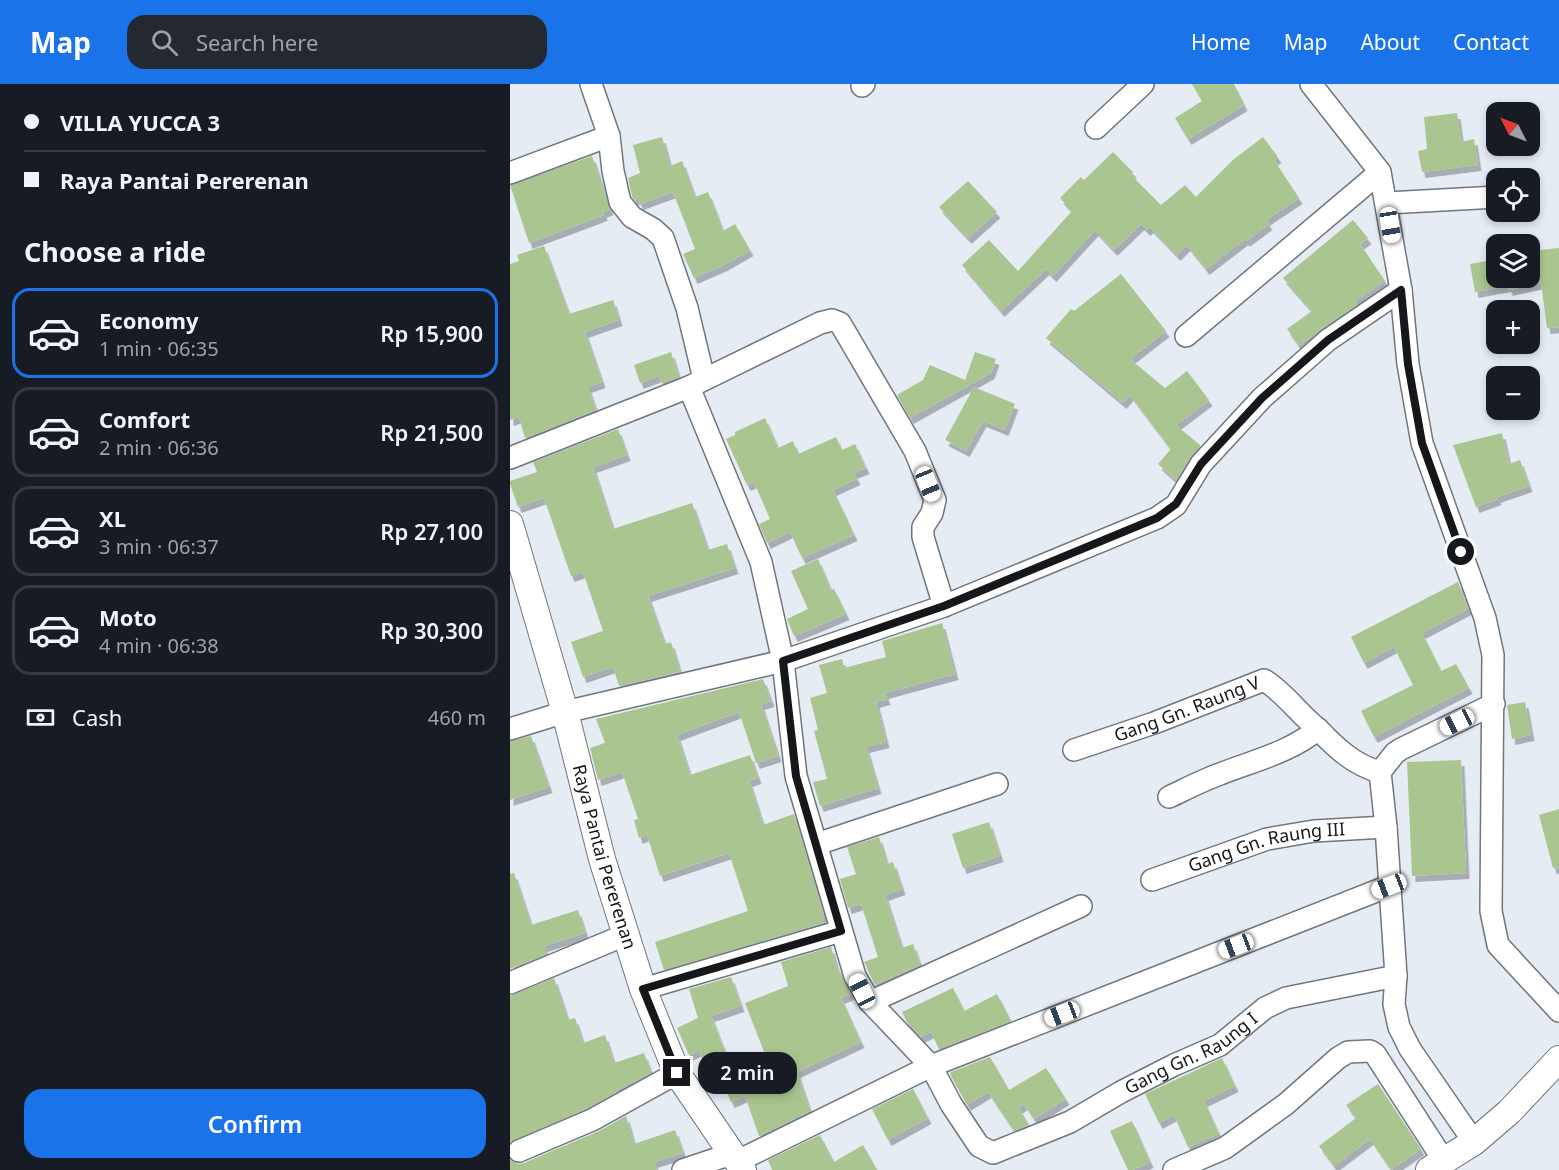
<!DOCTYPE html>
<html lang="en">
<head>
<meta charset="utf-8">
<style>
  :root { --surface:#171b24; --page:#242831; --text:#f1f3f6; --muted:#9ea1a6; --line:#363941; --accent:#1a73e8 }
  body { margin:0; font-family:"Noto Sans",sans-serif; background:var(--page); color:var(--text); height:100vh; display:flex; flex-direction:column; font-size:22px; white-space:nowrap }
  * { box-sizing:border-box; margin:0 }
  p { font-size:20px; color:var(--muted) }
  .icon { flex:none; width:33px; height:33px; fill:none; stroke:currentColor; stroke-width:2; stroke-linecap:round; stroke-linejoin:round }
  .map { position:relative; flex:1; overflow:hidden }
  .panel { display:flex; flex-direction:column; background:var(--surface); width:510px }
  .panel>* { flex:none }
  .banner { display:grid; align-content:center; height:132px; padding:0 24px; background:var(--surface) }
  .needle { width:39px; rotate:312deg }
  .tools { position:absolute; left:976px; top:18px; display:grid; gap:12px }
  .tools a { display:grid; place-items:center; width:54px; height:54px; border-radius:12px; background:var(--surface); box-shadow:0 3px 9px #0003; font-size:30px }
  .end { position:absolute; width:27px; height:27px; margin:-14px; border:8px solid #15171a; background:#fff; box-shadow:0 0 0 3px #fff }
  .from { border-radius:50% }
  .bubble { position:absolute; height:42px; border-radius:18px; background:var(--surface); box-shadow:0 3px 9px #0003; font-size:20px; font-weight:600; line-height:42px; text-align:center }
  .car { position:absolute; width:18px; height:36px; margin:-18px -9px; border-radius:8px; box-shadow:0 0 4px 2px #0007; background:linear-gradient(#fff 24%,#345 0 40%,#fff 0 76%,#345 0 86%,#fff 0) }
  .banner b { display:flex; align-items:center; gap:21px; height:57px; font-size:22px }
  .banner b+b { border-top:2px solid var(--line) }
  .banner i { width:15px; height:15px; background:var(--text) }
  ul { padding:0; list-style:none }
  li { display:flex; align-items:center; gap:18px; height:90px; margin:0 12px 9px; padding:0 12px; border:3px solid var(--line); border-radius:18px }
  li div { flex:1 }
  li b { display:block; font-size:22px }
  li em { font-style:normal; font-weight:600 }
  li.active { border-color:var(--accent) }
  li>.icon { width:54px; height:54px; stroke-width:1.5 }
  h2 { padding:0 24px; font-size:27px; line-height:72px }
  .pay { display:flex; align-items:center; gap:15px; height:66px; padding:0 24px; font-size:22px }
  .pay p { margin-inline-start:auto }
  .button { display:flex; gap:12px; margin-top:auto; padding:12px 24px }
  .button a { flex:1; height:69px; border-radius:18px; background:var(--accent); color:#fff; font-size:24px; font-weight:600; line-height:69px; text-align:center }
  header { display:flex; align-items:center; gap:36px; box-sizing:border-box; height:84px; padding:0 30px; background:var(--accent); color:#fff }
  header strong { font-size:28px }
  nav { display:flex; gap:33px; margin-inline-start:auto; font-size:21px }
  .search { width:420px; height:54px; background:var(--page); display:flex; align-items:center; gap:15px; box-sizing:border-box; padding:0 21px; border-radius:18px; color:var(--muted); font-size:22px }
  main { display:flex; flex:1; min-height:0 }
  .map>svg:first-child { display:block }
</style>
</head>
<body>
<header>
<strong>Map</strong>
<div class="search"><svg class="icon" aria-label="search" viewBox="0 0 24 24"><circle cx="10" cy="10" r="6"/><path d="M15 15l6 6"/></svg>Search here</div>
<nav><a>Home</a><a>Map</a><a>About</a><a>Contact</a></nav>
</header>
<main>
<section class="panel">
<div class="banner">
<b><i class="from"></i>VILLA YUCCA 3</b>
<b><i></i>Raya Pantai Pererenan</b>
</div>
<h2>Choose a ride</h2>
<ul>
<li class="active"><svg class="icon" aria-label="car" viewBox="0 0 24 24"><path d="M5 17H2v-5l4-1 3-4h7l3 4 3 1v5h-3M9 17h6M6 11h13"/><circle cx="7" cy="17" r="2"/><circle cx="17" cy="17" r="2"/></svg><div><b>Economy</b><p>1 min · 06:35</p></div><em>Rp 15,900</em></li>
<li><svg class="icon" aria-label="car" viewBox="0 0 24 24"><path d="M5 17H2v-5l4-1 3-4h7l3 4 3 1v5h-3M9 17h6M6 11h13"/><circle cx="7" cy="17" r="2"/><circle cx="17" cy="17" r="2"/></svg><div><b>Comfort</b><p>2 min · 06:36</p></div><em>Rp 21,500</em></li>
<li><svg class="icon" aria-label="car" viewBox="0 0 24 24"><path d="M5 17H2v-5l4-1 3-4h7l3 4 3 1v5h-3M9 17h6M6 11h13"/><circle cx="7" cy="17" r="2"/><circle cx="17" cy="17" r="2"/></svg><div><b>XL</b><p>3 min · 06:37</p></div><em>Rp 27,100</em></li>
<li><svg class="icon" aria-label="car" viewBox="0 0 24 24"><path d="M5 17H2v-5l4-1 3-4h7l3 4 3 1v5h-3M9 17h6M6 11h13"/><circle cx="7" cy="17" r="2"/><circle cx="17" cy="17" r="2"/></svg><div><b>Moto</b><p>4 min · 06:38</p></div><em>Rp 30,300</em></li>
</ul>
<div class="pay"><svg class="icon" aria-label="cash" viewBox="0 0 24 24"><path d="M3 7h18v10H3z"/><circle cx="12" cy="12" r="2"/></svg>Cash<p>460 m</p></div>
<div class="button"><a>Confirm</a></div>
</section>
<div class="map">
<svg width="1049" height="1086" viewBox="0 0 1049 1086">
  <defs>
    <filter id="shadow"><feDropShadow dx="3.5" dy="6" stdDeviation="0" flood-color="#0004"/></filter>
  </defs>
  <rect width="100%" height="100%" fill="#e5ecf4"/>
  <!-- building -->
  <path fill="#aac590" filter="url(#shadow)" d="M682,0H724L734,21L678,55L665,34L692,17Z
    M947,29L951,58L964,55L968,81L912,88L908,67L917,65L914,33Z
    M152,53L160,82L172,77L185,113L198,108L213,147L225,140L240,166L214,181L184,194L173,170L185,165L163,108L130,120L127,114L124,116L122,112L118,94L130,89L123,61Z
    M753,53L768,73L764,76L789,114L756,136L759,140L736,157L735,155L696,185L677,161L667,171L640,143L637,146L631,140L604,166L585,146L543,192L536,185L491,227L452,181L479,156L508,187L562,127L550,114L571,93L574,96L603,68L623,88L621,91L651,121L675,101L686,113L724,75Z
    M82,72L100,125L93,128L94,131L19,159L0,101Z
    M458,97L487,128L458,154L429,123Z
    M843,136L858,154L850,160L875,197L845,217L847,221L812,244L789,262L777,245L802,227L773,194Z
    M34,162L59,230L103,216L109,236L75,248L92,298L78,303L86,326L15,354L9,333L0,336V180L9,177L7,171Z
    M1049,164V243L1037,244L1031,199L999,206L998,202L965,208L960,180L987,175V194H1020V167Z
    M611,190L656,247L620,275L655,304L677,287L699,316L666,341L691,362L680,373L666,396L648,380L661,365L620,311L613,319L536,254L561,225L564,227Z
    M161,268L169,293L151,299L149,292L130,299L124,281Z
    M465,268L486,275L481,289L400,334L387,311L413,296L420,281L455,296Z
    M464,303L505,320L495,346L473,337L456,367L435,356Z
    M255,334L268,364L283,357L288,370L326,353L332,366L345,360L356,384L344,389L347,395L323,406L344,451L292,474L280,448L257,459L249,440L260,435L244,398L237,401L216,355L225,351V348Z
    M108,345L117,371L83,383L103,445L182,419L198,466L217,460L225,484L138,512L155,560L161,558L170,588L109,602L103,583L73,593L61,558L93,547L73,488L61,492L34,414L8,423L0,400V397L27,388L23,378Z
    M992,349L999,380L1010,376L1019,402L987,413L988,415L966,423L943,361Z
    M308,475L321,506L324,505L336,530L284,552L277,535L298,525L281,487Z
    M948,498L958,525L912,549L931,587L946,580L959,604L864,653L851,627L903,601L884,563L854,579L841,553Z
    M432,539L445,590L375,609L377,615L366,618L376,658L356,663L368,704L310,722L303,698L317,695L304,647L308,646L300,614L317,609L309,581L332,575L334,584L376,573L372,557Z
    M253,595L261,617L251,620L268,672L246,679L229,628L167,651L180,691L240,671L248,694L239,697L253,741L284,730L314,832H312L314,839L154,886L145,858L238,827L219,769L150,792L137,751L129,754L124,736L128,735L112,688L88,696L80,664L95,659L86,635Z
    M1015,618L1021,651L1002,655L997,621Z
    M21,652L39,703L0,716V657Z
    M951,676L956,789L902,792L897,678Z
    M1049,725V783L1043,784L1029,731Z
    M479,738L490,772L453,784L442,750Z
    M369,753L377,780L383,778L392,805L375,811L392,864L403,860L410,881L365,901L354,878L368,873L351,820L338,824L330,795L346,790L337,763Z
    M4,789L21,841L68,826L75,849L34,862L37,870L0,885V790Z
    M321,863L328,888L330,887L341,910L331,914L351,958L287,988L300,1027L249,1052L235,1012L221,1018L210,993L256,973L235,919L278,902L271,878Z
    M221,893L231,922L201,932L216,971L194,980L189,966L179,971L167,944L188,934L179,905Z
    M44,894L58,936L65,934L73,959L95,951L104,979L134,969L141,989L107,1006L108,1007L76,1025L0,1058V912Z
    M443,904L454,927L487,910L501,937L429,965L421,948L411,953L397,938L392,928Z
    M480,973L499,1006L536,984L556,1015L524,1035L514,1020L509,1024L519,1041L504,1047L478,1008L457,1021L440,990L441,988Z
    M712,974L725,1002L694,1017L709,1050L678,1063L664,1031L649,1039L635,1010Z
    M868,1000L911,1065L881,1086L860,1055L824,1082L809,1062L846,1034L836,1021Z
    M403,1005L418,1034L378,1056L362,1025Z
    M116,1032L124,1060L165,1046L173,1069L144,1078L147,1086H0V1076L7,1080L14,1079L87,1048Z
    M622,1037L640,1078L623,1086H618L600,1047Z
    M310,1051L324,1078L353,1061L367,1086H262L258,1076Z"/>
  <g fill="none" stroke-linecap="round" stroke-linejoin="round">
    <!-- minor casing -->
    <g stroke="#70767d" stroke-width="24">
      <g id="minor">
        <path d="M81,0L99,52L103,87L110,118L122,133L143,145L153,154L177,224L194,295"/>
        <path d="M801,0L870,88L891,206L898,280L912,359L975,534L983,571L981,827L988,861L1049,927"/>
        <path d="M352,2L354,0"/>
        <path d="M586,44L633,0"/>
        <path d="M0,89L99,52"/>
        <path d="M877,119L987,113"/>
        <path d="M676,252L870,88"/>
        <path id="s1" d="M179,303L251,478L273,577L286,692L345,892L360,918L421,982L441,1020L469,1062L483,1069L560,1038L611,1008L664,981L710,961L755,924L776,914L886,892"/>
        <path d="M0,374L179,303L310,239L322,236L330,239L405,367L425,416L422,429L413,443V453L434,522"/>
        <path d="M0,645L55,628L273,577L434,522L647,434L666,421L691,380L752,314L818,256L891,206"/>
        <path id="s2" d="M564,666L644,639L754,596C774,608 790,631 808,645"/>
        <path d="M659,713C676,705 693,696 710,690C743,677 781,668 808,645C826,664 844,681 870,688"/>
        <path d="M307,760L487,700"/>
        <path id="s3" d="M642,796L757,755L804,747L876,743"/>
        <path d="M0,899L115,851"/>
        <path d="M133,905L331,847"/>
        <path d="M360,918L571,822"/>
        <path d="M964,1058L900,965L889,943L884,920L886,892L876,743L870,688L885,669L891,665L984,620"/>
        <path d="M9,1067L82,1036L167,989"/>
        <path d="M228,1077L421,982L879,802"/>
        <path d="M173,1086L221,1070"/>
        <path d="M664,1086L715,1064L776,1020L828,974L838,968L860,967L865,970L934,1077"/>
      </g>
    </g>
    <!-- tertiary casing -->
    <g stroke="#70767d" stroke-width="28">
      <g id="tertiary">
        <path id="s4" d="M0,440L55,628L92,775L133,905L167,989L233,1086"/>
        <path d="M919,1086L964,1058L999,1028L1049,975"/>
      </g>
    </g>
    <!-- minor -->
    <use href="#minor" stroke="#fff" stroke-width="21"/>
    <!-- tertiary -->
    <use href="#tertiary" stroke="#fff" stroke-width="26"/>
  </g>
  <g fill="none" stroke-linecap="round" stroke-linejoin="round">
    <!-- route -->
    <path stroke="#15171a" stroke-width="8" d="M167,989L133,905L331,847L286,692L273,577L434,522L647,434L666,420L691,380L752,314L818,256L891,206L898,280L912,359L951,468"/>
  </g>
  <g text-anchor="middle" stroke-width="4.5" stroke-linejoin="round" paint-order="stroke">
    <!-- street labels -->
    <g font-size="18" fill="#15171a" stroke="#f5f9fe">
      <text dy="6" stroke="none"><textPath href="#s2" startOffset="120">Gang Gn. Raung V</textPath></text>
      <text dy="6" stroke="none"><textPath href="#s3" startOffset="120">Gang Gn. Raung III</textPath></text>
      <text dy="6" stroke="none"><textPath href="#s4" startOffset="346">Raya Pantai Pererenan</textPath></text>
      <text dy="6" stroke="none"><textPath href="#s1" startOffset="1065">Gang Gn. Raung I</textPath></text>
    </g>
  </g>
</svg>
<div class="tools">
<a><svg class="needle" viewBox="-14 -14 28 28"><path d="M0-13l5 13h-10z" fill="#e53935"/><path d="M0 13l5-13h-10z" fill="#9ea1a6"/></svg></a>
<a><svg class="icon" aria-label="locate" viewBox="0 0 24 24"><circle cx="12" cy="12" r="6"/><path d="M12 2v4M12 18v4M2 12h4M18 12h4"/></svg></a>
<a><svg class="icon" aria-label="layers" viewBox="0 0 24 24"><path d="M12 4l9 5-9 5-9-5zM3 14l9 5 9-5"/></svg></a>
<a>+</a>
<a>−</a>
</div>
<i class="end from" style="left:951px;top:468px"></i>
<i class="end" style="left:167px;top:989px"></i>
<div class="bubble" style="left:188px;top:968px;width:99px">2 min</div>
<i class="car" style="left:880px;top:141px;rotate:171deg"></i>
<i class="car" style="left:418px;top:400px;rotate:158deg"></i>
<i class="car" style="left:947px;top:638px;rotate:244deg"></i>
<i class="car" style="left:879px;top:802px;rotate:249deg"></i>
<i class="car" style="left:726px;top:862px;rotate:249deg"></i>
<i class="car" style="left:352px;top:907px;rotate:334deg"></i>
<i class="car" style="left:552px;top:930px;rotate:249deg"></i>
</div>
</main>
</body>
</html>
